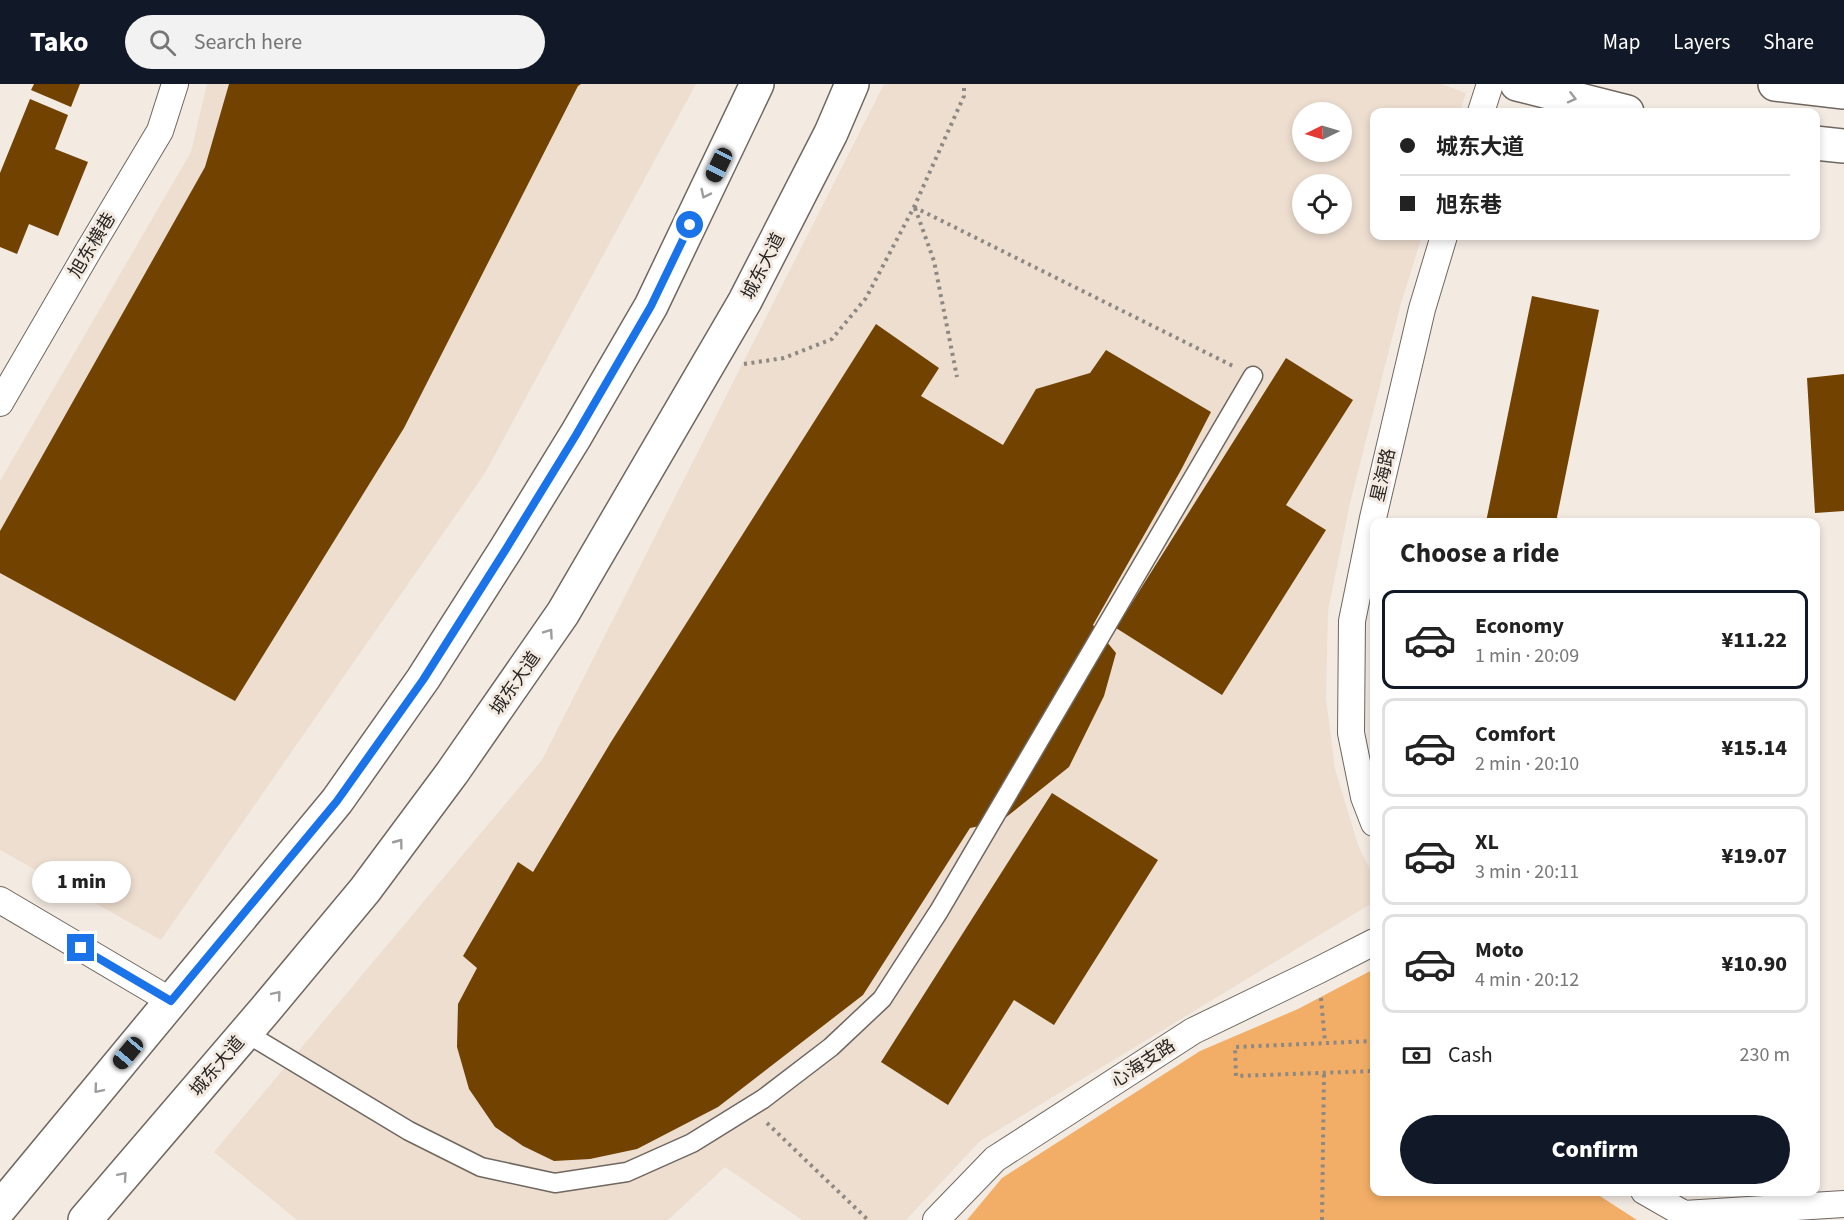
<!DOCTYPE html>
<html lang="en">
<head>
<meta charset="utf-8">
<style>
  :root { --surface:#fff; --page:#f2f2f2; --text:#222; --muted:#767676; --line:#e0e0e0; --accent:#111827 }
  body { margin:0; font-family:"Source Sans 3","Noto Sans SC",sans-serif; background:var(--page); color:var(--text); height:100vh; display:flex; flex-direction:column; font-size:22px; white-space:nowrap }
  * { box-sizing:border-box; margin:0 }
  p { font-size:20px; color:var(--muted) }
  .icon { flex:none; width:33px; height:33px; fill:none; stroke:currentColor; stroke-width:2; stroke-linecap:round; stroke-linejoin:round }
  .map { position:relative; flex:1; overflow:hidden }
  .sheet { position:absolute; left:1370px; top:434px; width:450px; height:678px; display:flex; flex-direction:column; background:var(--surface); border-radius:12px; box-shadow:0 3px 9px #0003 }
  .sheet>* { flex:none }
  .banner { position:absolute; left:1370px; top:24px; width:450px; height:132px; border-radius:12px; box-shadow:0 3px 9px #0003; display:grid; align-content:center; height:132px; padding:0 30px; background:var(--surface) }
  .needle { width:39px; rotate:265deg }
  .controls { position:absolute; left:1292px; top:18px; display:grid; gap:12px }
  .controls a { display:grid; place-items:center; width:60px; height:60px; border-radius:50%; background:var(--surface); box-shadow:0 3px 9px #0003; font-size:30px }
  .end { position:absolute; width:27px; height:27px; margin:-14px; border:8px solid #1a73e8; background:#fff; box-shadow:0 0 0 3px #fff }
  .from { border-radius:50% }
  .bubble { position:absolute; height:42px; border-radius:21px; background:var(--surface); box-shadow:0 3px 9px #0003; font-size:20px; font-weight:800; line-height:42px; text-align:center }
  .car { position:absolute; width:18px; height:36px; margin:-18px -9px; border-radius:8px; box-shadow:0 0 4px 2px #0007; background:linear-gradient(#222 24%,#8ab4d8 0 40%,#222 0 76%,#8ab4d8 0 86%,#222 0) }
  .banner b { display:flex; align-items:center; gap:21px; height:57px; font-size:22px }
  .banner b+b { border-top:2px solid var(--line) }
  .banner i { width:15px; height:15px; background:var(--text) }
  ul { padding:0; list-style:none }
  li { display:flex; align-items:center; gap:18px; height:99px; margin:0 12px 9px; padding:0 18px; border:3px solid var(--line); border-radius:12px }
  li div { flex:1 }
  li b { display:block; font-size:22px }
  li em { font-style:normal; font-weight:800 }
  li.active { border-color:var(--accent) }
  li>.icon { width:54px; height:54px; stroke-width:1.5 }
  h2 { padding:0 30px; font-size:27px; line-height:72px }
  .pay { display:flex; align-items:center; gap:15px; height:66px; padding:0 30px; font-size:22px }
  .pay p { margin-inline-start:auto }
  .primary-button { display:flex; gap:12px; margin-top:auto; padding:12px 30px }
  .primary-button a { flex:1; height:69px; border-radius:36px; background:var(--accent); color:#fff; font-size:24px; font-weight:800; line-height:69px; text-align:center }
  header { display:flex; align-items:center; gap:36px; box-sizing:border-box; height:84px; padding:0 30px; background:var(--accent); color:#fff }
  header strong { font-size:28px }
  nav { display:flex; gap:33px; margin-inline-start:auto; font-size:21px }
  .search { width:420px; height:54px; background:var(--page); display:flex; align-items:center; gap:15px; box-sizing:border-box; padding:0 21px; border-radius:33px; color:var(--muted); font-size:22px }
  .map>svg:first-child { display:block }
</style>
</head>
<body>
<header>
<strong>Tako</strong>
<div class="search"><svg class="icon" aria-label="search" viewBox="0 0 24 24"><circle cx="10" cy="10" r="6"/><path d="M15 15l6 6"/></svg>Search here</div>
<nav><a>Map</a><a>Layers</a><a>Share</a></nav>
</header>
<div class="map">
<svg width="1844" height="1136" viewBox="0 0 1844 1136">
  <rect width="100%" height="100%" fill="#f3eae2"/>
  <!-- built -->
  <path fill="#edded0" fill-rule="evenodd" d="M207,0H696L485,389L161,856L0,766V397L191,68Z
    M884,0H1441L1466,9L1460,28H1374V152H1422L1400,223L1350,419L1328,527L1326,615L1335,685L1358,761L1374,794V818L980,1057L906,1136H802L725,1083L668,1136H297L214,1068L542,676ZM1302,28H1341V68H1302ZM1302,100H1341V140H1302Z"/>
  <!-- forest -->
  <path fill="#f2ae67" d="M1374,885V1107H1592L1637,1136H967L1002,1094L1200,967L1298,925Z"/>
  <!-- building -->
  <path fill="#714200" d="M34,0H80L71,23L31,6Z
    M229,0H581L578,2L404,344L235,617L0,489V447L205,83Z
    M30,15L68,31L55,65L88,78L58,152L29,140L17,170L0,163V89Z
    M1532,212L1599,226L1556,438H1486Z
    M876,240L939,284L921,312L1003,361L1036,305L1090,289L1106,266L1211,328L1181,386L1093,541L1116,569L1104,612L1069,683L1000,738L970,744L863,911L718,1023L637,1065L590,1075L554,1077L523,1062L495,1043L469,1005L457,963L458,920L477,884L463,872L518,778L533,788L611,658Z
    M1286,274L1353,316L1286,421L1326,446L1222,611L1116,544Z
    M1844,290V427L1815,429L1807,294Z
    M1052,709L1158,776L1054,941L1014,916L948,1021L881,978Z"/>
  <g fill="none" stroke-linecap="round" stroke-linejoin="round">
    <!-- pedestrian casing -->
    <g stroke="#6f6760" stroke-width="21">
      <path id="pedestrian" d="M246,949L409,1047L481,1083L555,1099L627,1088L692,1059L763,1015L831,963L882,915L939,827L1253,292"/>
    </g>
    <!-- minor casing -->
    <g stroke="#6f6760" stroke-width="28">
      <path id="minor" d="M1481,28L1490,0
        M0,319L90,164L160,47L175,0
        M1374,739L1364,713L1351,649L1352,537L1373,434L1422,225L1444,152
        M0,816L171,917
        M1644,1107L1684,1130L1844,1120
        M936,1136L995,1075L1193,947L1319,886L1374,858"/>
    </g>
    <!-- primary casing -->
    <g stroke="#6f6760" stroke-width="36">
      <path id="primary" d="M1517,0L1627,28
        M1775,0L1844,8
        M1815,59L1844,62
        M0,1124L337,717L423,595L506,465L576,351L651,222L757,0
        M85,1136L265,926L365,806L452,689L563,529L745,217L831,49L852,0"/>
    </g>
    <!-- path -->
    <path stroke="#8e8882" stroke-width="4" stroke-dasharray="3 4.5" stroke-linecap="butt" d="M914,123L1233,282
      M915,124L934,177L957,293
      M744,280L784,274L832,255L866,214L914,123L964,12V0
      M1321,914L1325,958
      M1374,957L1235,963L1236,992L1374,987
      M767,1039L868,1136
      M1322,1136L1324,988"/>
    <!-- pedestrian -->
    <use href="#pedestrian" stroke="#fff" stroke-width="18"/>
    <!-- minor -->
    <use href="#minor" stroke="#fff" stroke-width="26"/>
    <!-- primary -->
    <use href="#primary" stroke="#fff" stroke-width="33"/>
  </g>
  <!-- one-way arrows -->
  <defs><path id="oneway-chevron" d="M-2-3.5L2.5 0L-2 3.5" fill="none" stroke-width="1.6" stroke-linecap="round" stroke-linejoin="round" transform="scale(1.5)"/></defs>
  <g stroke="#9e9d9c">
    <use href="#oneway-chevron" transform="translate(1572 14) rotate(14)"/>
    <use href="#oneway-chevron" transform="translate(705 110) rotate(116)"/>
    <use href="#oneway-chevron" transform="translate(549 549) rotate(-55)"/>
    <use href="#oneway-chevron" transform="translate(399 759) rotate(-53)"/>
    <use href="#oneway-chevron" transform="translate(277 911) rotate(-50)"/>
    <use href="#oneway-chevron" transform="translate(98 1005) rotate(130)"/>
    <use href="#oneway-chevron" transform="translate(123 1092) rotate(-49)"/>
  </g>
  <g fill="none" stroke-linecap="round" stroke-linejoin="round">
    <!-- route -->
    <path stroke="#1a73e8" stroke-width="8" d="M81,864L171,917L337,717L423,596L506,465L576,351L651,222L690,141"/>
  </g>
  <g text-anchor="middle" stroke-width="6" stroke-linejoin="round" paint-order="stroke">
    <!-- street labels -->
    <g font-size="18" fill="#282522" stroke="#f3eae2">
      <text transform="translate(92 161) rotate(-59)" y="6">旭东横巷</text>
      <text transform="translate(763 182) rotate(-63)" y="6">城东大道</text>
      <text transform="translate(1383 391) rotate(-77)" y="6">星海路</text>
      <text transform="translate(515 599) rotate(-55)" y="6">城东大道</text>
      <text transform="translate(1143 979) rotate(-33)" y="6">心海支路</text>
      <text transform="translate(217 982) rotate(-49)" y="6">城东大道</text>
    </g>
  </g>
</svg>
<div class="controls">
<a><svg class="needle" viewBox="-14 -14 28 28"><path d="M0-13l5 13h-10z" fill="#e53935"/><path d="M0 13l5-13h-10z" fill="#767676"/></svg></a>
<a><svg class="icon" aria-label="locate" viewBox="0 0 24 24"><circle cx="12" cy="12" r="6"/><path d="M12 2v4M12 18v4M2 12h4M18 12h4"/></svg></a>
</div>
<i class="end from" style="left:690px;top:141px"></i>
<i class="end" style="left:81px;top:864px"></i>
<div class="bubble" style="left:32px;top:777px;width:99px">1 min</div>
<i class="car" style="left:719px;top:81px;rotate:206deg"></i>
<i class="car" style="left:128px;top:969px;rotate:220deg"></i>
<div class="banner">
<b><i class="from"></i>城东大道</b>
<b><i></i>旭东巷</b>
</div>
<section class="sheet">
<h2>Choose a ride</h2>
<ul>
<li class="active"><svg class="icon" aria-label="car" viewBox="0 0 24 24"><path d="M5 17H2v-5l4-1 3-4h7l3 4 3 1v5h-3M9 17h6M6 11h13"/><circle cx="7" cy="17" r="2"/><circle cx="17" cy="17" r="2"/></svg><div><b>Economy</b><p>1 min · 20:09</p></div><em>¥11.22</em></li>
<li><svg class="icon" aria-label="car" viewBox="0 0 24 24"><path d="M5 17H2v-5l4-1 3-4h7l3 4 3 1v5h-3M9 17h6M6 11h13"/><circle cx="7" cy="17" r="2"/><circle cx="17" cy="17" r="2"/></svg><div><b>Comfort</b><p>2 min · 20:10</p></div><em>¥15.14</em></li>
<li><svg class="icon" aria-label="car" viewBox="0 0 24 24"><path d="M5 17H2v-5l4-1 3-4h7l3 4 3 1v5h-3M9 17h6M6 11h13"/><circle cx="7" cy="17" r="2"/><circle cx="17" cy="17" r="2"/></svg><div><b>XL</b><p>3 min · 20:11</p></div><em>¥19.07</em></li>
<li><svg class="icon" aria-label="car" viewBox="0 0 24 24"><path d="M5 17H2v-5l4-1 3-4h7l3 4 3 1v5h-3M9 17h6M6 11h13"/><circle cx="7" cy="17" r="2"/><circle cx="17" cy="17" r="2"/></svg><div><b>Moto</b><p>4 min · 20:12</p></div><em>¥10.90</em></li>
</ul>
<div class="pay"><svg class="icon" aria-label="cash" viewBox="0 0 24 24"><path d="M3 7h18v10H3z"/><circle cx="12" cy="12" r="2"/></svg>Cash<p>230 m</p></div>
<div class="primary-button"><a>Confirm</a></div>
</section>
</div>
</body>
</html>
